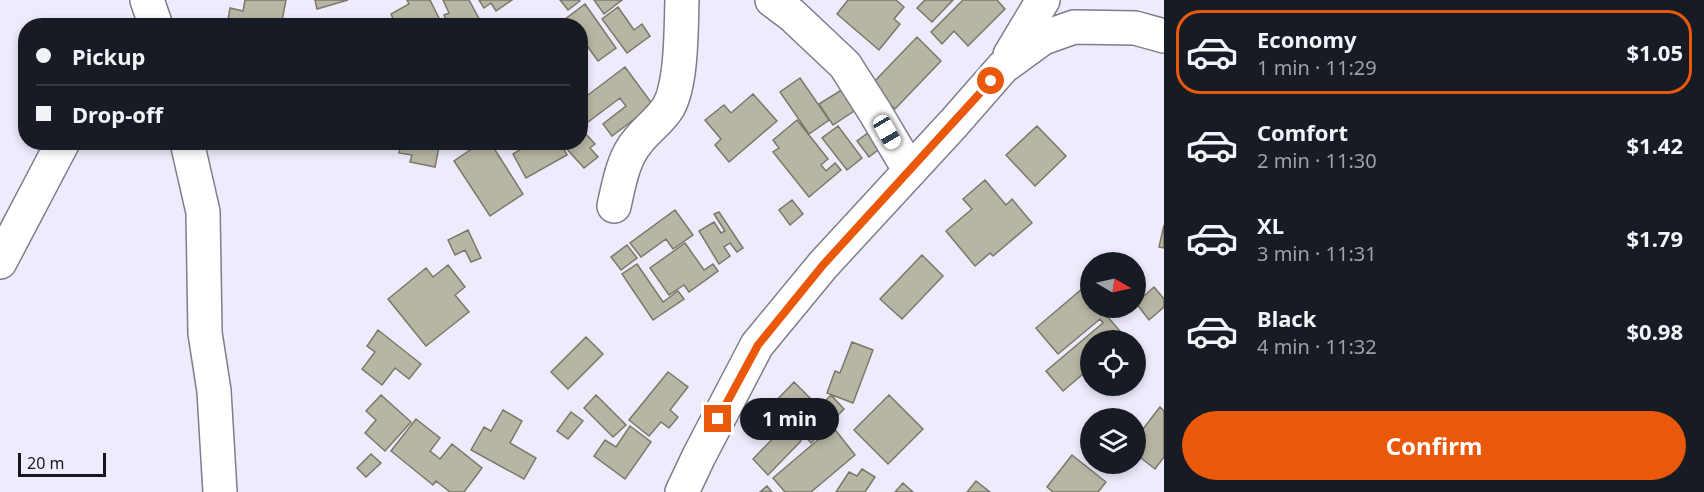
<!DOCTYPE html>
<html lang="en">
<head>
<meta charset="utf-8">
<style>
  :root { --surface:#171b24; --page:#20242c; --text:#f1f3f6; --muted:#9ea1a6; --line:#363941; --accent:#ea580c }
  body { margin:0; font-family:"Noto Sans",sans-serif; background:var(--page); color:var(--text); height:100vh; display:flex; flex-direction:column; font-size:22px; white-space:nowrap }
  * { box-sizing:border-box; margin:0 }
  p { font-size:20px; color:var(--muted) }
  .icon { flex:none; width:33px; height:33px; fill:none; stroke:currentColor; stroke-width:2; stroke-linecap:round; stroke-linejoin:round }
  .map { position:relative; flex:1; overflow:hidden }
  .side { display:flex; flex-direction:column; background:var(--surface); width:540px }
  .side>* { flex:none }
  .guide { position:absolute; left:18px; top:18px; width:570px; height:132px; border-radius:24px; box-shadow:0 3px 9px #0003; display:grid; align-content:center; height:132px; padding:0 18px; background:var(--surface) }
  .needle { width:39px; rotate:99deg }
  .controls { position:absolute; left:1080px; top:252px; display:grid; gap:12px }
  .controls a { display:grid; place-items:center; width:66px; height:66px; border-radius:50%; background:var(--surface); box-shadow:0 3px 9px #0003; font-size:30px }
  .scale { position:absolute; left:18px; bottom:15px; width:88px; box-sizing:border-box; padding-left:6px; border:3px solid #16151b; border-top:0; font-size:16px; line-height:21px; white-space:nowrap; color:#16151b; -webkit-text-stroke:4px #eeebfc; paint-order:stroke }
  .end { position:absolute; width:27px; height:27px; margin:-14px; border:8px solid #ea580c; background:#fff; box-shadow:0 0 0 3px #fff }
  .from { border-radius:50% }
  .bubble { position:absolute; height:42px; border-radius:21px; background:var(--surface); box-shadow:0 3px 9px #0003; font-size:20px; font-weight:700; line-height:42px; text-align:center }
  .car { position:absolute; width:18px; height:36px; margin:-18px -9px; border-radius:8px; box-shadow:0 0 4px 2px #0007; background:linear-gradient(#fff 24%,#345 0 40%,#fff 0 76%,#345 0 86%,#fff 0) }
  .guide b { display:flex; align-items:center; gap:21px; height:57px; font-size:22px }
  .guide b+b { border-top:2px solid var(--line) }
  .guide i { width:15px; height:15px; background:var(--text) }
  ul { padding:10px 0 0; list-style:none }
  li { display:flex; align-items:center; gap:18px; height:84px; margin:0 12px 9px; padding:0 6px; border:3px solid transparent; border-radius:24px }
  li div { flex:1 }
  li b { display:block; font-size:22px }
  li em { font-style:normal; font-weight:700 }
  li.on { border-color:var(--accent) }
  li>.icon { width:54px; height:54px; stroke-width:1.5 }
  .cta { display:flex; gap:12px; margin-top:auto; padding:12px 18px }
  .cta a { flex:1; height:69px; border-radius:36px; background:var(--accent); color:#fff; font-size:24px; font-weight:700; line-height:69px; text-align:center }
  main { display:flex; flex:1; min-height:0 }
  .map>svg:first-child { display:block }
</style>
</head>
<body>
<main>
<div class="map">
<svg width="1164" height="492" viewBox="0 0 1164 492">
  <rect width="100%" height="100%" fill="#eeebfc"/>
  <!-- building -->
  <path fill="#b8b5a4" stroke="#7b7869" stroke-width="1.5" d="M245,0H286L281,26H227L230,8L243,11Z
    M315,0H348L317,9Z
    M407,0H430L443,26H396L391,14L409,4Z
    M443,0H469L483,26H448L444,15L449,13Z
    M479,0H512L496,11L491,3L484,8Z
    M560,0H579L580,1L568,10Z
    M594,0H622L604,14Z
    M848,0H896L904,7L894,19L900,24L879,50L837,14Z
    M925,0H953L932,22L917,8Z
    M963,0H997L1005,9L968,46L954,31L942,44L931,32Z
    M585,4L616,48L598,61L580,36V26H556Z
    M618,7L634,30L642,24L650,36L627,53L602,19Z
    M917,37L941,61L895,109L871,85Z
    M580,50L586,59L580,63Z
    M625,67L653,105L612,136L603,124L626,106L620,98L588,122L580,113V101Z
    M800,78L829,120L809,134L780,92Z
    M843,89L857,109L833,125L819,104Z
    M753,94L777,121L729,162L715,145L721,139L705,120L724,105L731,113Z
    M797,120L828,159L821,165L826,171L835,163L841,170L809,197L773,152L779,148L773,140Z
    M838,126L862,158L847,170L822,138Z
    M1037,126L1066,156L1035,186L1006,155Z
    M872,130L883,146L869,157L857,141Z
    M584,132L595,144L590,148L598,157L584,168L566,148L572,142H580V135Z
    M401,142H440L435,167L410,162L412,155L399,153Z
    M482,142H490L523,194L490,216L454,161Z
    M532,142H560L567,155L526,178L513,154Z
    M985,180L1006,205L1012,199L1032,223L993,256L990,253L975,266L946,231L972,209L963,199Z
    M792,200L803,214L790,225L779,210Z
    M675,210L693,235L673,249L666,239L641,257L630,243Z
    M719,212L743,248L737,252L730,243L724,247L730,256L719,264L699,231L714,222L721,233L725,231L714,214Z
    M1164,225V248L1159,247Z
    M468,230L481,258L471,262L465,250L455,255L448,240Z
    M685,243L704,270L713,264L718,271L689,292L684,285L669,295L650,268Z
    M627,245L637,258L621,270L611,257Z
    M922,255L943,276L902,319L880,299Z
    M637,264L663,302L678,291L684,299L653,320L622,274Z
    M448,265L465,287L455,295L469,312L426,346L388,299L426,268L433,277Z
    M1154,287L1164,299V307L1149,320L1136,303Z
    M1083,288L1090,296V308H1100L1126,338L1123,340H1090V368L1063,391L1046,371L1103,323L1100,319L1058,354L1036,328Z
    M378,330L421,364L409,379L395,368L382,385L362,369L375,352L367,346Z
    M586,337L603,354L568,389L551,372Z
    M852,342L873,350L853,403L827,393L835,371L840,373Z
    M668,372L688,387L670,410L678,417L669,428L661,422L649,436L629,420Z
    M794,382L810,398L799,410L808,418L831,395L844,409L811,443L803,434L799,439L801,441L768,475L753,459L785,426L793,433L797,429L773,404Z
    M381,395L411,422L385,451L365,433L376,420L366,411Z
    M596,395L626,425L613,437L584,408Z
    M889,395L923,429L888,464L854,430Z
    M1160,407L1164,411V457L1155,469L1136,454V438Z
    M503,410L522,421L510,443L536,458L524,479L471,450L484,427L491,431Z
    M571,412L583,421L568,439L557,431Z
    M416,419L440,438L430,451L440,459L452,444L482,468L464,492H450L436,481L433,485L391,451Z
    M630,426L651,442L625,479L594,456L605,440L616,447Z
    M833,427L855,455L811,492H785L773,478Z
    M371,454L381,463L366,477L357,468Z
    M1072,455L1106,482L1098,492H1053L1047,487Z
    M862,469L875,477L865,492H836L849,472L857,476Z
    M976,481L990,492H967Z
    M903,483L913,492H895Z
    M767,486L772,492H760Z"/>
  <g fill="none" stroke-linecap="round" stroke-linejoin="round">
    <!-- minor casing -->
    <g stroke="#7f7c8b" stroke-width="36">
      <path id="minor" d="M147,0L156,26
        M772,0L792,15L845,65L875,112L910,171
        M1010,55L1043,0
        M187,142L203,212L205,333L214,391L220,492
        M614,206C619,184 623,158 638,141C647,129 661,120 669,106C682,81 681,28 682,0
        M0,262L63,142
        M682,492L699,456L757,345L823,265L954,123L1003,67L1043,38L1074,27L1135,28L1164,36"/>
    </g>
    <!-- minor -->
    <use href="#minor" stroke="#fff" stroke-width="33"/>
  </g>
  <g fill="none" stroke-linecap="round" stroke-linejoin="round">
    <!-- route -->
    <path stroke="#ea580c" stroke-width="8" d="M718,419L758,345L823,265L991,81"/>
  </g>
</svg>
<div class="controls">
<a><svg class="needle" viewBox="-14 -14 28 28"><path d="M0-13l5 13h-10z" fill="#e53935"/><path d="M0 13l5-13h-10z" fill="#9ea1a6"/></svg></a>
<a><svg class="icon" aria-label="locate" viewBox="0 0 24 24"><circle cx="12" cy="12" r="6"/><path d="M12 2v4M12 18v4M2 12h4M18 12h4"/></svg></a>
<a><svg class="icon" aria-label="layers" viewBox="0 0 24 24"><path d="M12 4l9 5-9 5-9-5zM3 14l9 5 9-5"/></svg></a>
</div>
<div class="scale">20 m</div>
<i class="end from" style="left:991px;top:81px"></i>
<i class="end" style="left:718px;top:419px"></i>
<div class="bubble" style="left:740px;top:398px;width:99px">1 min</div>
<i class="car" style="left:887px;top:132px;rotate:150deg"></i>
<div class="guide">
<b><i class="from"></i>Pickup</b>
<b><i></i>Drop-off</b>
</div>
</div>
<section class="side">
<ul>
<li class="on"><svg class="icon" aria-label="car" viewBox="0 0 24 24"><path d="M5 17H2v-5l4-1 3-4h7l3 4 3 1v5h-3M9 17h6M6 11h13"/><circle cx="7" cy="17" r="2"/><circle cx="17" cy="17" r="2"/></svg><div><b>Economy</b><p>1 min · 11:29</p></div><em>$1.05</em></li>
<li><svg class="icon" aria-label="car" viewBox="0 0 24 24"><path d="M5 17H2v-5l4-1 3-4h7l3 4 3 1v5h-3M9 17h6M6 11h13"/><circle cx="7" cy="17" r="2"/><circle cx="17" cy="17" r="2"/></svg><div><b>Comfort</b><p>2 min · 11:30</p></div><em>$1.42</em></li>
<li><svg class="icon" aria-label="car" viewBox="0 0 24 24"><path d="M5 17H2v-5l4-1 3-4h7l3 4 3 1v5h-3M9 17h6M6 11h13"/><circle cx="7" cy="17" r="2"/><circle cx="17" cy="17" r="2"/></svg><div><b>XL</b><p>3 min · 11:31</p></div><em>$1.79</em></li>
<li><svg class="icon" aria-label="car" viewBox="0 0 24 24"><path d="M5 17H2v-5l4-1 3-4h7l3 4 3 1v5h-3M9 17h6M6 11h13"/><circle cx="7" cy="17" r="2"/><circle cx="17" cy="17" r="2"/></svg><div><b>Black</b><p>4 min · 11:32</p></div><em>$0.98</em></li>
</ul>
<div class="cta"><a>Confirm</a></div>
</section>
</main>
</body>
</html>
